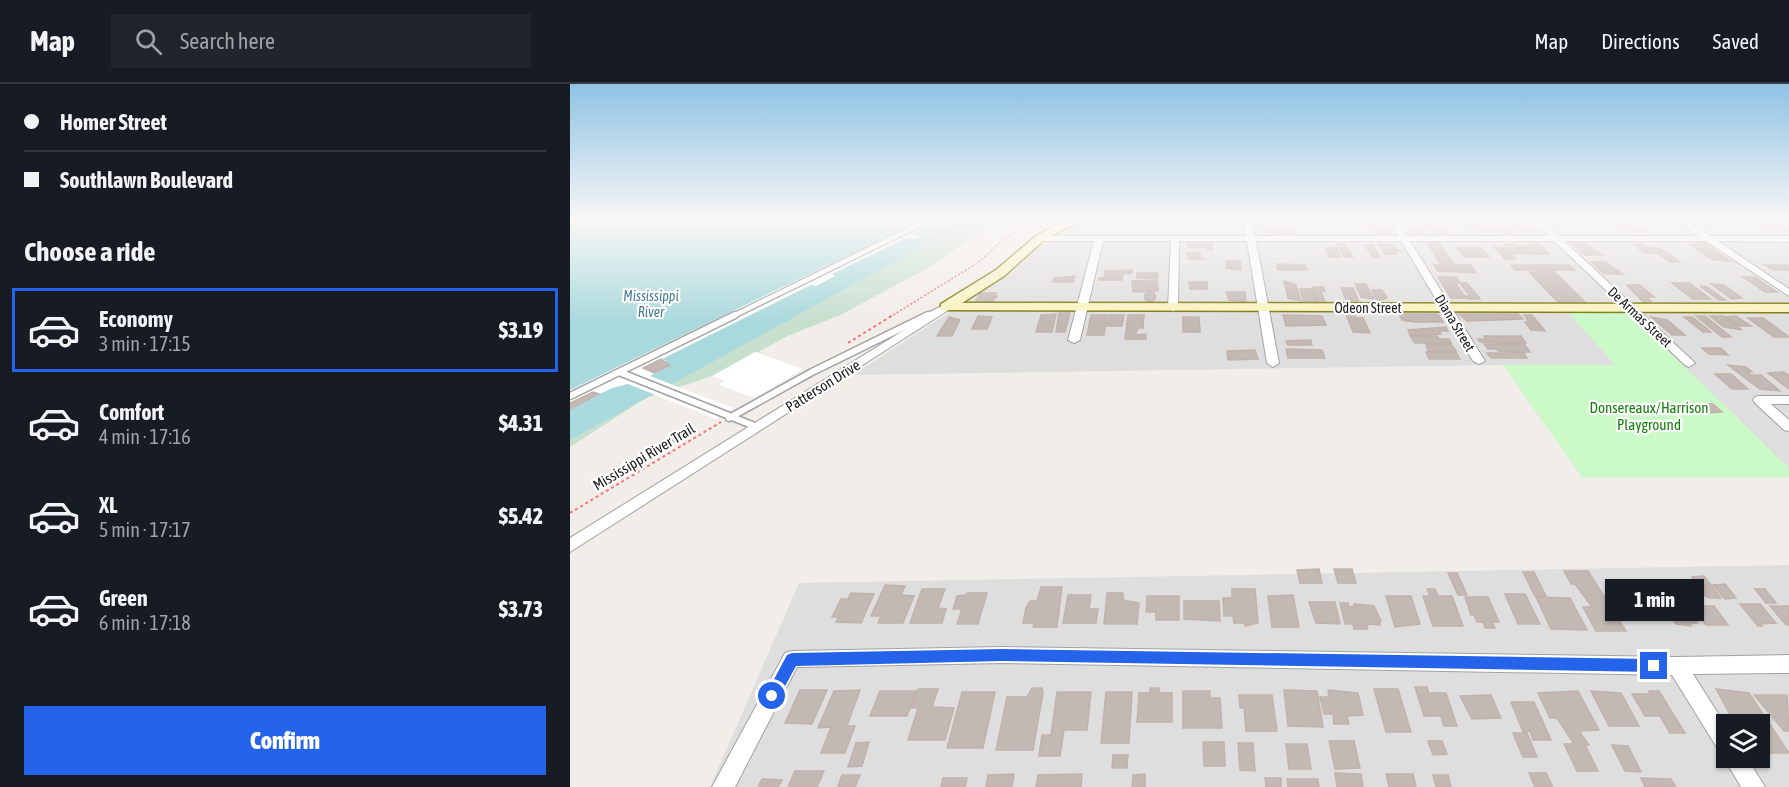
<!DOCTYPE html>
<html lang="en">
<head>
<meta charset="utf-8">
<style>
  :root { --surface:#171b24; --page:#20242c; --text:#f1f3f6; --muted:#9ea1a6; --line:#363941; --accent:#2563eb }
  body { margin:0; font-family:"Asap Condensed",sans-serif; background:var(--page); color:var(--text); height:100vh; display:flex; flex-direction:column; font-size:22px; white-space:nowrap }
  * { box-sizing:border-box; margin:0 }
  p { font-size:20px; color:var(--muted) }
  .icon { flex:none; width:33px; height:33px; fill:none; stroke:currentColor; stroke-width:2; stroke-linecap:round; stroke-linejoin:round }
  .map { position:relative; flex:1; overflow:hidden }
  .panel { display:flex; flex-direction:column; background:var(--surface); width:570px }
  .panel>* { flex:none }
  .banner { display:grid; align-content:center; height:132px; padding:0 24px; background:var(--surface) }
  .buttons { position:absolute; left:1146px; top:630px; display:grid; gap:12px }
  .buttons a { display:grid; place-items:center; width:54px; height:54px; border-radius:0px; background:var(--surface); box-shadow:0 2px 4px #0004; font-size:30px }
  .end { position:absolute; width:27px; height:27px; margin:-14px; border:8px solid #2563eb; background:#fff; box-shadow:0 0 0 3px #fff }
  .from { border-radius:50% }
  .bubble { position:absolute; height:42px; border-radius:0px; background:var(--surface); box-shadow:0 2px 4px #0004; font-size:20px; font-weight:800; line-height:42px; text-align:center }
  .banner b { display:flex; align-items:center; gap:21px; height:57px; font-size:22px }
  .banner b+b { border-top:2px solid var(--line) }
  .banner i { width:15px; height:15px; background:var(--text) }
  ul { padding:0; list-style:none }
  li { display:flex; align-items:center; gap:18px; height:84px; margin:0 12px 9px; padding:0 12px; border:3px solid transparent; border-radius:0px }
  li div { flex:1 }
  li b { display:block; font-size:22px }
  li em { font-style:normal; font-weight:800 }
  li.active { border-color:var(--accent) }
  li>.icon { width:54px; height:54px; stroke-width:1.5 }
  h2 { padding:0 24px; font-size:27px; line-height:72px }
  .button { display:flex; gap:12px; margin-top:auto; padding:12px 24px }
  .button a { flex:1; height:69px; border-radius:0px; background:var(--accent); color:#fff; font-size:24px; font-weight:800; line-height:69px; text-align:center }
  header { display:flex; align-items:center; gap:36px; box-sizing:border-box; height:84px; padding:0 30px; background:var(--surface); border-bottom:2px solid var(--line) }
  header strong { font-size:28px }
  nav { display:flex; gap:33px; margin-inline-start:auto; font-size:21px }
  .search { width:420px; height:54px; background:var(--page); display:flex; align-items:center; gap:15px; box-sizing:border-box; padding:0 21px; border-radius:0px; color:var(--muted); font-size:22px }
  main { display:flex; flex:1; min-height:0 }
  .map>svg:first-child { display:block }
</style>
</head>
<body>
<header>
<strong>Map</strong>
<div class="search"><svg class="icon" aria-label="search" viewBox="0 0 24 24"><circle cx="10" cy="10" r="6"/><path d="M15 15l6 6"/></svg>Search here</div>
<nav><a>Map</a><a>Directions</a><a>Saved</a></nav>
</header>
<main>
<section class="panel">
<div class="banner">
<b><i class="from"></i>Homer Street</b>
<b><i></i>Southlawn Boulevard</b>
</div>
<h2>Choose a ride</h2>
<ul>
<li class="active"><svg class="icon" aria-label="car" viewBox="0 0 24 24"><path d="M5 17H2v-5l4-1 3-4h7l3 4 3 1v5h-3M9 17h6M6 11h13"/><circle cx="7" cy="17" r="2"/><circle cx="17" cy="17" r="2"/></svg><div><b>Economy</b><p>3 min · 17:15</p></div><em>$3.19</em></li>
<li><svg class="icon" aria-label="car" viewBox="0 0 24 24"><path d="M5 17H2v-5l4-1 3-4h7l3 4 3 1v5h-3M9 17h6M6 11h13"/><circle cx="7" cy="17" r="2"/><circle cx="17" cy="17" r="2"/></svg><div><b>Comfort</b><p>4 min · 17:16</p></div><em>$4.31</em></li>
<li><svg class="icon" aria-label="car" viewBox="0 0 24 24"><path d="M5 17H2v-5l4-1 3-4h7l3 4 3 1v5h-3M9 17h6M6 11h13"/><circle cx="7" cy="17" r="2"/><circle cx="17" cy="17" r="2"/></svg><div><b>XL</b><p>5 min · 17:17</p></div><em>$5.42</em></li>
<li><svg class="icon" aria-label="car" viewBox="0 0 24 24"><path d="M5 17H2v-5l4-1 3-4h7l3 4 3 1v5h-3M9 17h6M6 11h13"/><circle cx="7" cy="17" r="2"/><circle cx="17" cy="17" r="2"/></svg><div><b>Green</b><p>6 min · 17:18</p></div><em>$3.73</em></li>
</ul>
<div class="button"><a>Confirm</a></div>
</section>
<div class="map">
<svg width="1219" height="703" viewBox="0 0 1219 703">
  <rect width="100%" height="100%" fill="#f1ede8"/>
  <!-- residential -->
  <path fill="#dfdede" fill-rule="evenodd" d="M510,138H1219V394H1013L933,281L283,291L445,186L472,158Z
    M1219,481V703H140L229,499ZM1156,640H1190V674H1156Z"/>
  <!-- wetland -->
  <path fill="#c6dfcf" d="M394,138H432L402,154L354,186L270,231L218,252L142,292L76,314L0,363V344Z"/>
  <!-- park -->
  <path fill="#cbf9c8" d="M998,228H1058L1219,384V394H1013L933,281H1045Z"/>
  <!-- water -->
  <path fill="#aad9dd" d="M0,138H397L0,356Z"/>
  <!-- pier -->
  <path fill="#fff" d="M347,138H365L344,150L351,152L345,155L336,154L262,190L265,192L246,202L241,201L92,275L97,277L94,279L100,281L80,292L163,324L146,335L58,300L42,304L0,325V306Z
    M185,268L233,285L185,314L149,301L155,297L142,292Z"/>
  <!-- building -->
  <path fill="#c2b8b4" stroke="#c3b2ab" stroke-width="1.5" d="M835,138H850L852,142H849L854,149H842Z
    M858,138H869L877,149H866Z
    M1189,138H1208L1219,146H1202Z
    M717,139H721L726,150L695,148L694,143H714Z
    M919,139L923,143H918L923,148H911L897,140Z
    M943,139H955L964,147L953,148Z
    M1054,139L1064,140L1075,148H1062L1052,140H1056Z
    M801,140H815L820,149L806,150Z
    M925,141L941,144L945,148H940L944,152L932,148Z
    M856,158H868L883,179H870Z
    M617,159H642L643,166H636V163L619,164Z
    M1001,159H1014L1032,171H1015Z
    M1129,159H1135L1160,177H1152Z
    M767,160H774L783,173H774Z
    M809,160H820L830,167H824L826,170H815Z
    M934,160H945L954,169L943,170Z
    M960,160H970L979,170H970Z
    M1072,160L1084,169H1074L1062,160Z
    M1119,160H1126L1149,176H1142Z
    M795,161H803L810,173H802Z
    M923,162L935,164L946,175H935Z
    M948,162H960L968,170L958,171Z
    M755,164H767L770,173H759Z
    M887,164H898L906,173H895Z
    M900,164H911L919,173H908Z
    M1080,164H1090L1110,178H1100Z
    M616,169H630V173L636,175H619Z
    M656,177H670L671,186L656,184Z
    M1021,178H1035L1053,190H1035Z
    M707,180L735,181L737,186H708Z
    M864,181H901L906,189L868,187Z
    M941,181H999L1005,186H975L984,188L1015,218H988L959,188H967L965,186H945Z
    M1195,181H1217L1219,186H1203Z
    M562,186V189L553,190L552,196H529V194H534L535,187Z
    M567,189H588L587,194H567Z
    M505,192L503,198H483L484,194Z
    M868,193H886L890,199H885L896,214H881Z
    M1173,193H1185L1207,208H1195Z
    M587,196L588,207L563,208L562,197Z
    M714,197L726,201L731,217L718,214Z
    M619,198H637V205H620Z
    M890,199H897L910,215H898L895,212H900Z
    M1102,199H1109L1130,215H1123Z
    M1112,199H1120L1140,215H1133Z
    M785,200H796L804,215L791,213Z
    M1141,200L1154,201L1172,214L1162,215Z
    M1057,201H1070L1084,213H1077L1083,220H1075Z
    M1130,202L1137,203L1155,216H1149Z
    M743,203H753L755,207H751L755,218H748Z
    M771,204H783L789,218H777Z
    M730,205H742L747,219H734Z
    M802,206H812L817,214L807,217Z
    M574.5 213a5.5 5.5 0 1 1 11 0a5.5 5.5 0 1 1-11 0Z
    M656,208H675L676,218L659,216Z
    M410,209H426L424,212H427L420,220H404Z
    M775,228L784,229L786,234H793L800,249L783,248Z
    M489,229H500L495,248H486Z
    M486,230L482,248H466L471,231Z
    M829,230H868L873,238H844L832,236Z
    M889,230H948L953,235L897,237Z
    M521,231H537L534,251H517Z
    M539,231H554L552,242H537Z
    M558,231H574L573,244H568L565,251L576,250V255H555Z
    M713,231L752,232L756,241L716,242Z
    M954,231H962L975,247L961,246L955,238H959Z
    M408,232L422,233L417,245H402Z
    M1126,232H1135L1161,253H1152Z
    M1140,232H1153L1172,246L1154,243Z
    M1166,232L1181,242H1169L1156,233Z
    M379,233L390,236L382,252H367Z
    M613,233H629L630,248H613Z
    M1081,233L1097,236L1115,251H1102Z
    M1114,233H1122L1141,248H1133Z
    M1178,234H1193L1219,253H1204Z
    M876,243L878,247H869L871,250L840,251L838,246Z
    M840,252H867L869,255H879L881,259H845Z
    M914,252H951L956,259L910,258L908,255H916Z
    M741,256L742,261H718L716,257Z
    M856,260H881L886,267H858Z
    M914,260H954L960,268L928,267L926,265H918Z
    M1132,264H1151L1158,271L1139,270Z
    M716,265L752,266L755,274H718Z
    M685,266L688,275L658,276L657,267Z
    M856,268H886L890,275H859Z
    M917,269H954L957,274H921Z
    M91,275L100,281L84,289L73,284Z
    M1158,281L1176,283L1182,288H1177L1180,291H1191L1210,307L1190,305Z
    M1214,288L1219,291V305L1198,289Z
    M1145,290H1161L1178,305H1162Z
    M23,308L29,310L0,325V319Z
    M1128,320H1143L1152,328L1136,329Z
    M115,347L123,350L108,359L100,355Z
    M749,485L752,499H730L727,486Z
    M764,485H782L786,499H768Z
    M994,487H1018L1056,547H1026L1013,523H1022L1005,500H1001Z
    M953,488H964L976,512H965Z
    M878,489H887L897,511H888Z
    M1134,492L1151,514H1139L1134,511L1122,493Z
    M1155,500L1166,514L1155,515L1143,501Z
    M315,501L335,502L331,511L344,512L333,539H308L311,532H301Z
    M471,503H492L487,543H463L464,539H453L456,524L460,517H467Z
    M352,505H375L368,524L376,525L372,539H340Z
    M662,505H685L688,539L675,542L674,539H664L663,532H654L653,514H662Z
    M857,505H865L868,512H882L893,542H863L853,512H860Z
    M1185,505H1195L1206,519H1196Z
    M281,509L304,510L291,539L266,538L269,533H262L271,515H278Z
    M397,509H417L408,540H387L392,525H383L387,512L396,511Z
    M537,509H553V516L569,519L567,540H534Z
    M935,510H955L970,540H948Z
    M498,511H521L519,525H528L526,539H493Z
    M723,511L729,543H702L698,512Z
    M577,512H609V536H586V528H576Z
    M816,512H841L850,540L825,543Z
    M895,513H918L929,538H922L925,544H915L913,538H907L904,531H901Z
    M966,513L1000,514L1017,546L981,545Z
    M1089,513H1108L1127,539L1119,540L1121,542L1106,540Z
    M614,517H649L650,537L614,535Z
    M739,518H765L770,540L746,539Z
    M770,519H778L779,523L785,522L784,520L804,522L811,537H809L810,541L798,540L797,545H784L783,540H775Z
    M1170,520H1190L1206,539L1190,540L1192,542H1188Z
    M1122,522H1144L1158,541H1136Z
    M1200,522H1219V541H1216Z
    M845,603H857L859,609H876L887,642H874L871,632H854Z
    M462,604H472L473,609L463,666H426L437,613H457Z
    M580,604H589V609H602V638H567L569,609H580Z
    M348,605H368L362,623L384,624L375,656H338L348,624H341Z
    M804,605H828L841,648H816Z
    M1146,605L1179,609L1219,669H1190V640H1160L1156,634H1162Z
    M230,606H257L242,640L215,639Z
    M290,606L277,642H285L275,669H251L261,643L248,644L264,607Z
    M714,606L747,607L753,643L718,642Z
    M758,606L788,609L793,631L777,632L779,640H764L763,630H754L750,613H759Z
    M310,607H346L337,632H300Z
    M613,607H640V614H650L652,644H613Z
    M1008,607L1029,646L1009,647L1019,661H1015L1028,687H1007L994,660H1004L987,634H980L968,609Z
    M1021,607L1051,609L1069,642H1039Z
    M1079,607H1089L1115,649H1100L1090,632H1075L1062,610H1080Z
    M392,608H425L413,664H377Z
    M487,608H521L517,646H494L490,672H469L472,651H481Z
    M536,608H562L559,659H531Z
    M669,611H702L707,647H676L674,624H670Z
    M921,611L931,634L902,635L890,612Z
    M1184,611H1217L1219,647H1214Z
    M941,618H964L981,656H963L960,647L953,648Z
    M943,649H957L967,673H953Z
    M759,657H784L790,684L765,685Z
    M858,657H872L877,670L863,671Z
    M299,658L292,682L278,683L286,659Z
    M633,658H654L655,682H634Z
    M668,659H683L685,687L670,686Z
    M716,660H737L741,685H719Z
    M1042,661L1058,662L1071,688L1055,687Z
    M543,671H558L557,684H542Z
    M225,687H254L247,703H218Z
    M765,689L791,690L793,703H767Z
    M959,689H976L983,703H965Z
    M444,690L442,703H416L418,691Z
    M512,690L511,703H466L468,691Z
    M575,690V703H562L563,691Z
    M816,690H843L846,703H819Z
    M272,691H290L285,703H268Z
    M863,691H878L881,703H866Z
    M373,694H397L395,703H371Z
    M695,694H711V703H696Z
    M1071,694L1101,695L1106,703H1075Z
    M192,695L212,696L208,703H188Z
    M717,695H748L749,703H718Z"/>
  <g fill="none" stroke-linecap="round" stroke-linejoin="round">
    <!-- lane-far1 casing -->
    <g stroke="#a2a2a2" stroke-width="7">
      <path id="lane-far1" d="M161,233L355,138
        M355,233L371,225"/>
    </g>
    <!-- lane casing -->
    <g stroke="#a2a2a2" stroke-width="9">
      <path id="lane" d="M165,231L49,288L187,343
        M0,312L49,288
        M159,334L242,288L358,231"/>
    </g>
    <!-- street casing -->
    <g stroke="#a2a2a2" stroke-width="2">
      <path id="street" d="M674,138H682L685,152H828L820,138H828L837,152H978L964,138H973L988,152H1129L1109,138H1119L1140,152H1219V158L1148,157L1219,205V212L1136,157H994L1123,277L1125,279L1119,283L1115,281L984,157H840L915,277L909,280L903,277L831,157H686L709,279L703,283L697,279L677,157H609L608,224L603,227L598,224L601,157H533L510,256L504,259L498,256L524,157H470L467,156V152H676Z
        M376,220L381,223L380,225L0,468V454Z
        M1189,312H1219V320H1201L1219,336V347L1214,346L1185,319L1183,316L1185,313Z
        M432,563L1107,573L1219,571V589L1123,590L1156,642V674H1177L1195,703H1171L1154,674L1156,670L1149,667L1102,591L432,579L227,583L165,703H142L215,569L222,567Z"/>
    </g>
    <!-- secondary casing -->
    <g stroke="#797507" stroke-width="3">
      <path id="secondary" d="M492,138H507L474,156L434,192L392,219L1219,220V228L371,226V220L426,186L466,152Z"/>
    </g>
    <!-- path-far1 -->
    <path stroke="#f77379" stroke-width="1.5" stroke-dasharray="2 2" stroke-linecap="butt" d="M320,233L409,178L436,153L464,138"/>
    <!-- path -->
    <path stroke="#f77379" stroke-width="2" stroke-dasharray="3 3" stroke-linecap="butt" d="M278,259L323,231
      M0,429L151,338"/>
    <!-- lane-far1 -->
    <use href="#lane-far1" stroke="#fff" stroke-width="4.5"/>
    <!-- lane -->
    <use href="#lane" stroke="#fff" stroke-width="6"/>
    <!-- street -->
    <use href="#street" fill="#fff" fill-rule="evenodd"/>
    <!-- secondary -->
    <use href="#secondary" fill="#f9f3bf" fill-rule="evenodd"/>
  </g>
  <!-- sky -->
  <linearGradient id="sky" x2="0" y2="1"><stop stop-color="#8fc3e4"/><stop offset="0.58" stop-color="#f9f7f5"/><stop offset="1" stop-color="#f9f7f5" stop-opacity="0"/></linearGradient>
  <rect width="1219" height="237" fill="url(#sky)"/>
  <!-- route -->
  <path fill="#2563eb" d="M432,565L1084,575L1091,582L1084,588L432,577L226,582L207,617L202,619L195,612L217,571L222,569Z"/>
  <g text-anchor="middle" stroke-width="4.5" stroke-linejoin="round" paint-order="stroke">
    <!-- far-water labels -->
    <g font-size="14" font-style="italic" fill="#457b98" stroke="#fff">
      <text x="81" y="217">Mississippi<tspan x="81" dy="16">River</tspan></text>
    </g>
    <!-- far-street labels -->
    <g font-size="14" fill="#212121" stroke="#fff">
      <text x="798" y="229">Odeon Street</text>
      <text transform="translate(1070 233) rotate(43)" y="5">De Armas Street</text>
      <text transform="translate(885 239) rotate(59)" y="5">Diana Street</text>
    </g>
    <!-- street labels -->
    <g font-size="15" fill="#212121" stroke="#fff">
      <text transform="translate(253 302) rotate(-32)" y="5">Patterson Drive</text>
      <text transform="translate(74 373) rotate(-31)" y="5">Mississippi River Trail</text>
    </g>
    <!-- park labels -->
    <g font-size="15" fill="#16800e" stroke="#fff">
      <text x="1079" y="329">Donsereaux/Harrison<tspan x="1079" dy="17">Playground</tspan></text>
    </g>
  </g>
</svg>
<div class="buttons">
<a><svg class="icon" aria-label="layers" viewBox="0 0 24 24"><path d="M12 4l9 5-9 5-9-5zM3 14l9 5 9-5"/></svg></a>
</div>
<i class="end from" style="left:202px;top:612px"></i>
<i class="end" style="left:1084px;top:582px"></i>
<div class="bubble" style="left:1035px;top:495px;width:99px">1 min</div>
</div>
</main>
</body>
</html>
